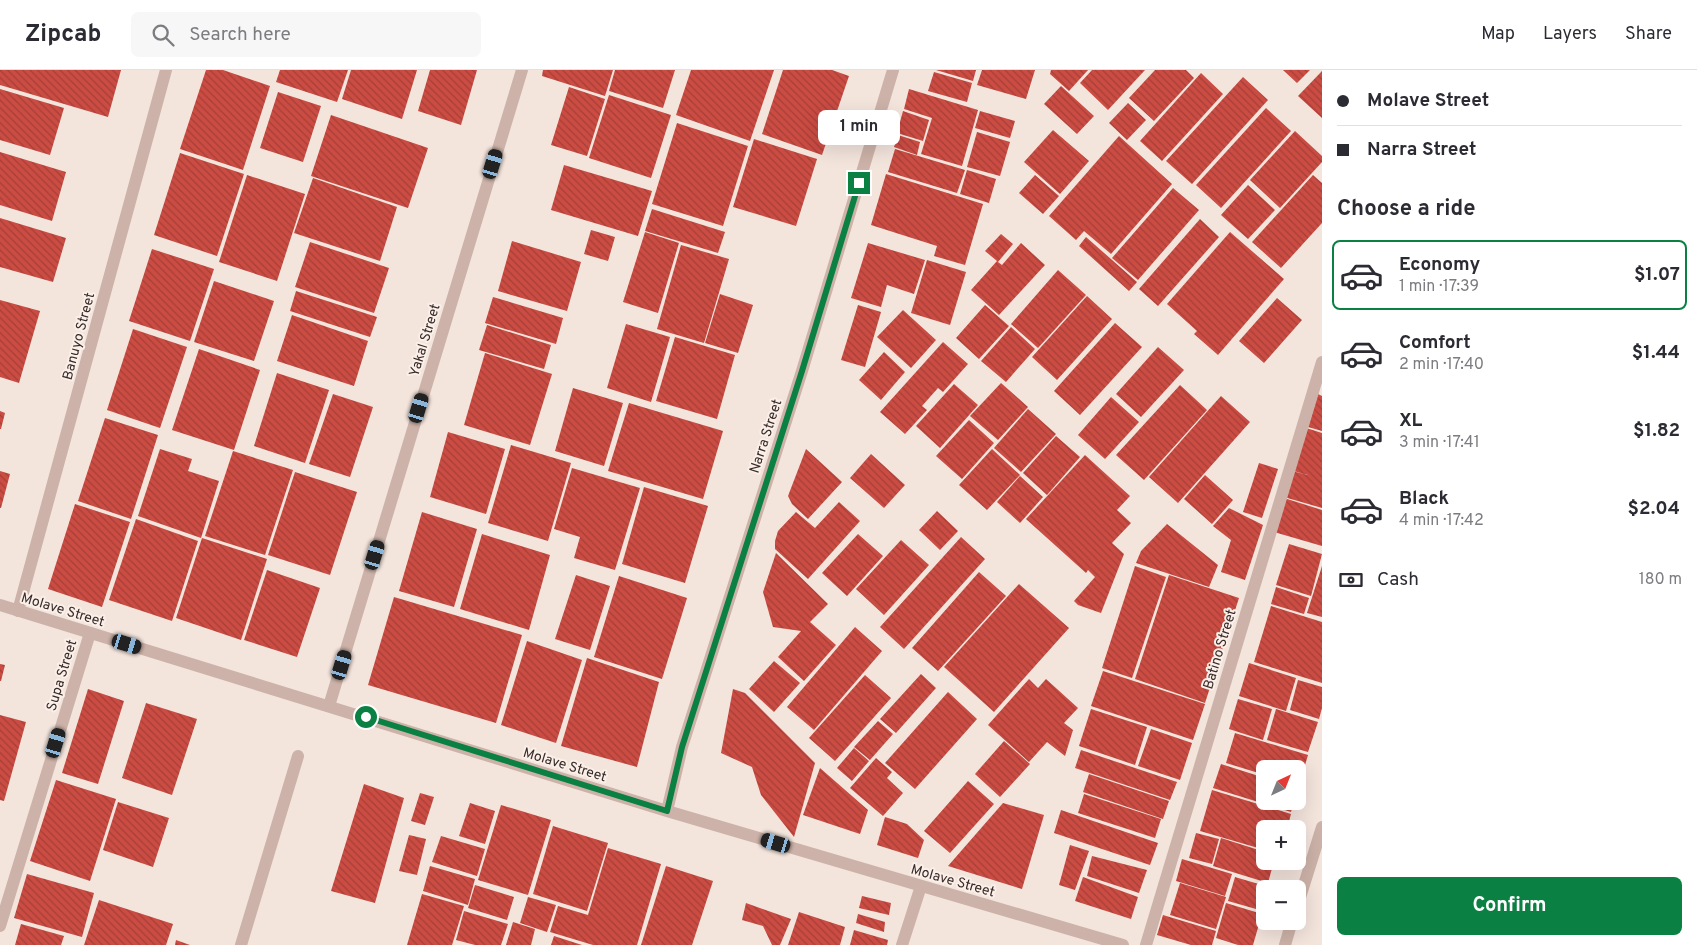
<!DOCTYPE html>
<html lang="en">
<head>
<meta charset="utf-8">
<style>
  :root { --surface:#fff; --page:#f7f7f7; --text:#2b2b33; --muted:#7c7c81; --line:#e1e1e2; --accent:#0b8043 }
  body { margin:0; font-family:Overpass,sans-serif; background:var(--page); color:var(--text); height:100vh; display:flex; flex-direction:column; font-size:19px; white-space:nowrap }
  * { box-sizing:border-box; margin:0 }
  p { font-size:16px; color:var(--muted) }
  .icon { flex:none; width:28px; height:28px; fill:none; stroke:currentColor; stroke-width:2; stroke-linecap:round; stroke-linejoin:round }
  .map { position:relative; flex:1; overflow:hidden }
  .details { display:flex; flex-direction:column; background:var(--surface); width:375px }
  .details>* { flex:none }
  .top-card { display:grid; align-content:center; height:110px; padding:0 15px; background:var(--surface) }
  .needle { width:32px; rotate:43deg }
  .controls { position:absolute; left:1256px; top:690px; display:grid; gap:10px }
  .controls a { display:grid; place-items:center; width:50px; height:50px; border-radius:8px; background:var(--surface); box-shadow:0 5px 20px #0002; font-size:25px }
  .end { position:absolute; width:22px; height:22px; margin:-11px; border:6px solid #0b8043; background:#fff; box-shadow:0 0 0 2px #fff }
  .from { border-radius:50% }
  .bubble { position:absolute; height:35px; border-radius:8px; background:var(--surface); box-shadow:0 5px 20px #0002; font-size:16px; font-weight:700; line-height:35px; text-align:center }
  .car { position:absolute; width:15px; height:30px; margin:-15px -8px; border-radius:6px; box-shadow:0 0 4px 1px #0007; background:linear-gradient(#222 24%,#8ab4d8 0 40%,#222 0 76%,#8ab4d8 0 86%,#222 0) }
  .top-card b { display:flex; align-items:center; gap:18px; height:48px; font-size:19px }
  .top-card b+b { border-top:1px solid var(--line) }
  .top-card i { width:12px; height:12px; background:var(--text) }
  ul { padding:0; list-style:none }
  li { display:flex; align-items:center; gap:15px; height:70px; margin:0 10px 8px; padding:0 5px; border:2px solid transparent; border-radius:8px }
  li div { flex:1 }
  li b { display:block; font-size:19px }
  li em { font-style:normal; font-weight:700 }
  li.on { border-color:var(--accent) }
  li>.icon { width:45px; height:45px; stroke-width:1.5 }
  h2 { padding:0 15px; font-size:22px; line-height:60px }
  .pay { display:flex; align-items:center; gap:12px; height:55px; padding:0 15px; font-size:19px }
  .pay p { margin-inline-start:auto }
  .action { display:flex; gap:10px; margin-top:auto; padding:10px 15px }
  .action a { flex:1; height:58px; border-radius:8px; background:var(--accent); color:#fff; font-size:20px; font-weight:700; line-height:58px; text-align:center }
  header { display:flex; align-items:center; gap:30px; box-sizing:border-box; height:70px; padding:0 25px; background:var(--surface); border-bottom:1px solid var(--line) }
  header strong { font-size:24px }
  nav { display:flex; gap:28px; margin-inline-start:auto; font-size:18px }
  .search { width:350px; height:45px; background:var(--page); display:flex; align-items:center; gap:12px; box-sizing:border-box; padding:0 18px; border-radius:8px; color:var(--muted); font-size:19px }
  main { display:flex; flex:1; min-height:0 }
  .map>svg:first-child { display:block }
</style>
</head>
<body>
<header>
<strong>Zipcab</strong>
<div class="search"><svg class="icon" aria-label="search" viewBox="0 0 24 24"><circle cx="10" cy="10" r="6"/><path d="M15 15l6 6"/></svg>Search here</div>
<nav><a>Map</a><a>Layers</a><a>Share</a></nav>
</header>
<main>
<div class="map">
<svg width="1322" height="875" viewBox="0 0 1322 875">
  <defs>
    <pattern id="building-back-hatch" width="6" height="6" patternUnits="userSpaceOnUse" patternTransform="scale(1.25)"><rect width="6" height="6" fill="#cb4c43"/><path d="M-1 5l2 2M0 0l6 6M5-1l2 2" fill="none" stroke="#a63f38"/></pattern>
  </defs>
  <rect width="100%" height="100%" fill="#f3e4dc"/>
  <!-- building -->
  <path fill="url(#building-back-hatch)" d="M0,0H121L108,47L0,15Z
    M206,0H223L270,16L243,100L180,79Z
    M280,0H348L337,32L276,12Z
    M351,0H417L402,49L342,29Z
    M430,0H477L461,55L418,41Z
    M543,0H613L605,26L542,6Z
    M615,0H675L663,38L609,21Z
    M691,0H774L750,71L676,45Z
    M783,0H832L849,6L822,85L762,64Z
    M936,0H976L973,11Z
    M982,0H1035L1026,29L977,15Z
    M1051,0H1088L1069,21L1050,4Z
    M1092,0H1145L1108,40L1080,13Z
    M1155,0H1186L1194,8L1154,51L1129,28Z
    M1283,0H1310L1297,13Z
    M1322,1V48L1298,26Z
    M934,2L972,13L967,32L928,21Z
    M1201,3L1223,24L1162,91L1140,71Z
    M1243,7L1268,30L1192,114L1166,91Z
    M1061,16L1094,46L1077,64L1044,34Z
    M569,17L605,29L587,86L551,75Z
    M0,19L64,38L50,85L0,70Z
    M909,19L978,40L962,96L921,84L932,48L904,39Z
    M278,22L321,36L303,92L260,78Z
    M609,25L671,45L651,108L589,88Z
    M1128,33L1146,50L1127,70L1109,53Z
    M1266,38L1291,61L1221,138L1196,115Z
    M903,41L929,50L923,71L897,63Z
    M980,41L1015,51L1010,68L975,58Z
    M331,45L428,78L408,138L311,106Z
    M677,53L748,76L723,156L652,134Z
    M1053,60L1089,91L1060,124L1024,92Z
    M1295,61L1322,86V92L1280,138L1250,110Z
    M977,62L1010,72L1000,106L967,97Z
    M898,65L920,72L917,85L894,77Z
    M1119,66L1172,114L1111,184L1084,161L1076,170L1049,146Z
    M754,69L817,89L796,156L733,137Z
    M895,79L965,100L957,123L888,102Z
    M0,82L66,102L52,151L0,135Z
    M180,83L244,104L217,186L154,165Z
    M564,95L652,121L638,166L551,140Z
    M967,100L996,109L989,133L960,124Z
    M886,104L983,134L965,195L934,186L937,176L871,155Z
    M247,105L305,124L277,211L219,192Z
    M1035,105L1059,126L1043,144L1019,123Z
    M1313,105L1322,113V153L1281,198L1252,172Z
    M313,108L397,137L380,191L294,163Z
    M1248,115L1275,140L1248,169L1221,145Z
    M1173,118L1199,140L1138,210L1112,188Z
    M652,139L725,162L718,183L645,161Z
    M0,148L66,168L53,212L0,197Z
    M1200,149L1219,167L1158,236L1139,219Z
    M591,160L615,167L608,191L584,184Z
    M645,162L679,173L658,243L623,232Z
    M1230,162L1284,209L1218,285L1194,264L1197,261L1167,234Z
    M1001,164L1013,174L998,192L1002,195L1021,173L1045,195L999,245L971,220L997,191L985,181Z
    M1086,167L1137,212L1129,221L1079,176Z
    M512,171L581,192L567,241L498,221Z
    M310,172L389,198L374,243L295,217Z
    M868,173L925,190L914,224L887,215L881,237L851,228Z
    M681,175L729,189L704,273L657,259Z
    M152,179L214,199L190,271L129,251Z
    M927,190L966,202L950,255L911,243Z
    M1058,200L1086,225L1038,278L1011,254Z
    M214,211L274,231L254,291L194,272Z
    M296,221L377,247L370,267L290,241Z
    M720,224L753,235L738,283L705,273Z
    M1087,226L1112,249L1057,310L1032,287Z
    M493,227L563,248L556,274L485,253Z
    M1277,228L1302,250L1264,293L1239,271Z
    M0,230L40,241L19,313L0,307Z
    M858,235L881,242L865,297L841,290Z
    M985,235L1009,256L979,289L956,268Z
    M903,240L936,270L911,298L877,267Z
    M292,245L368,271L354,316L277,291Z
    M1115,253L1142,277L1080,345L1054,321Z
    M626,254L670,267L651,332L607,318Z
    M487,255L551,275L544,299L479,280Z
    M1011,257L1035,279L1006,312L981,291Z
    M133,259L187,277L160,358L107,340Z
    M675,267L735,285L717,349L656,331Z
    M943,272L968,294L943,322L938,318L922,336L927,340L905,364L880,342Z
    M1158,277L1184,300L1141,347L1116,324Z
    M199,279L260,300L234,380L172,360Z
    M884,282L905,302L881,330L859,310Z
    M485,283L552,304L530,375L464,355Z
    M277,303L329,320L305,393L254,376Z
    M1001,313L1028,337L998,370L970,346Z
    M954,314L978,335L940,378L916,356Z
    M1180,315L1207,340L1144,410L1116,385Z
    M573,318L623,333L604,396L555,381Z
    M333,324L373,337L350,407L309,394Z
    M1318,324L1322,326V361L1308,357Z
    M1221,326L1250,352L1178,433L1149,407Z
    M1111,327L1139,352L1105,389L1078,365Z
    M629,333L723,361L703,429L608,401Z
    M1028,339L1056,364L1021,402L994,378Z
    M0,341L5,343L1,359H0Z
    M105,348L158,365L131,449L78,431Z
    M969,350L994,373L962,409L936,386Z
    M1303,357L1322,363V438L1284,427L1292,401L1308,405L1290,400Z
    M448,362L505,379L486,444L430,427Z
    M1056,366L1080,387L1047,425L1023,403Z
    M511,375L571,393L548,471L488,453Z
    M160,379L192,389L188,401L219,411L201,468L138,446Z
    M806,379L842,412L808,449L792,434L788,426Z
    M992,379L1020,405L987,440L959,415Z
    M233,381L293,400L265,485L205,466Z
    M871,384L905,415L884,438L850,408Z
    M1085,385L1130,426L1117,440L1131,453L1112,473L1124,484L1101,543L1078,535L1074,531L1095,507L1088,500L1086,503L1026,449Z
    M1259,393L1278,399L1262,448L1243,442Z
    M572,398L640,418L615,500L574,488L580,467L554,459Z
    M0,401L10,404L1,438H0Z
    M295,402L357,422L330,505L268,485Z
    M1205,405L1233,430L1212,454L1184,429Z
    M1020,406L1043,427L1020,453L997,432Z
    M644,417L708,436L685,513L622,494Z
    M1284,428L1322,440V476L1274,462Z
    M839,432L860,451L808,509L775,479V471L778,461L796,442L815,458Z
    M75,434L130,452L102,537L48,519Z
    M1229,438L1263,455L1245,510L1221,502L1231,470L1213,456Z
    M937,441L958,461L940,480L919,460Z
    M422,442L477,459L454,537L399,521Z
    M136,449L198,471L172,551L109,530Z
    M1167,454L1218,495L1209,517L1136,493L1141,481Z
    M482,464L550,485L529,560L460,539Z
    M858,464L883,486L847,526L822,503Z
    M961,467L985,489L904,579L880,557Z
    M202,468L267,489L241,570L176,548Z
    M901,470L929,495L884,545L856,519Z
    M1289,474L1322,484L1311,526L1276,515Z
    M776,483L828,534L810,552L836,575L804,611L778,587L801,561L773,557L763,522Z
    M1135,496L1166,507L1132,608L1102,598Z
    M1322,496V547L1307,543Z
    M267,500L320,518L297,587L244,570Z
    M979,502L1006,526L938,601L912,578Z
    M576,505L610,516L590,580L555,569Z
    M1169,505L1239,528L1205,633L1135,609Z
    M619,506L687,528L662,609L594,587Z
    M1019,514L1069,558L994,642L944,597Z
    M1276,517L1309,528L1304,544L1271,534Z
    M394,527L522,565L496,653L368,615Z
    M1271,536L1322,552V613L1254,592Z
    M855,557L882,581L814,660L787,637Z
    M527,571L582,590L556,673L501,655Z
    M587,588L659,612L637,697L561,676Z
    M774,591L800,613L774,642L749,619Z
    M1249,593L1296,608L1286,641L1239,626Z
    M0,594L5,595L1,611H0Z
    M1103,601L1205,634L1193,670L1091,636Z
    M921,604L936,618L896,663L880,649Z
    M865,605L891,628L835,691L809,668Z
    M1029,609L1038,618L1046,609L1078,638L1064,653L1073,660L1065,686L1047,672L1029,692L988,655Z
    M1298,610L1322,617V638L1319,649L1290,640Z
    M88,619L124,631L98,714L62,703Z
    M733,619L745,623L815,693L794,767L761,725L752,697L721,683Z
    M948,622L977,649L915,719L885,693Z
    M1238,629L1272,639L1263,670L1229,659Z
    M146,633L197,649L172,725L122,708Z
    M1091,639L1147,657L1135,695L1079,676Z
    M1276,639L1318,652L1308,682L1267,670Z
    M0,645L26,652L4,731L0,730Z
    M878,651L893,664L870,690L854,677Z
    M1151,659L1192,673L1180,710L1138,696Z
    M1235,663L1308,685L1298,719V699H1265V705L1226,693Z
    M1004,671L1030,694L1000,727L975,704Z
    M854,678L869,691L852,711L837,698Z
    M1081,680L1177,712L1170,730L1075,698Z
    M876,688L892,702L887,708L903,723L883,746L850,718Z
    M1221,694L1265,708V731H1294L1291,742L1213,718Z
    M820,698L868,740L860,764L803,745Z
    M1089,704L1169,731L1163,749L1083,722Z
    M56,710L116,729L90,811L30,791Z
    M968,711L994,734L950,783L924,761Z
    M364,714L404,728L375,833L331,821Z
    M1212,720L1291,744L1287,759H1265V780L1200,761Z
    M420,723L434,727L425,755L411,751Z
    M1084,724L1161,749L1155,768L1078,743Z
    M118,732L169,748L153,797L103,780Z
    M470,733L495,741L485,774L459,766Z
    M1003,733L1044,745L1022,819L948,796Z
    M501,735L551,750L528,825L478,810Z
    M1061,740L1158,773L1150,795L1054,763Z
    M885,747L907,754L924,770L918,788L877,775Z
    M553,756L608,773L587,841L533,824Z
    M1196,763L1219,769L1212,794L1189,788Z
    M409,765L426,769L417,805L399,801Z
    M441,766L485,779L477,806L432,792Z
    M1221,768L1265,782V791H1274L1268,813L1213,796Z
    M1070,775L1089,781L1075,820L1059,815Z
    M608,778L661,794L637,875H593L550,862L558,836L588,845Z
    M1092,786L1147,800L1139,823L1087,806Z
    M1182,789L1232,804L1225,826L1176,811Z
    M430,796L475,809L468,835L423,821Z
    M666,796L713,811L692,875H641Z
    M27,804L94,823L82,867L14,848Z
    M1083,807L1138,827L1131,849L1075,831Z
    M1235,807L1272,818L1265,819L1263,841L1228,831Z
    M1180,813L1226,827L1216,859L1170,845Z
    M475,815L514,827L507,850L468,838Z
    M422,824L464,836L452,875H407Z
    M862,826L891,833L889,845L859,838Z
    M528,827L556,835L547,862L520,853Z
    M99,830L173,854L166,875H84Z
    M746,833L791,849L780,875H772L763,856L742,850Z
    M1226,833L1262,844L1253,875H1238L1216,868Z
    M464,841L508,854L501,875H475L456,870Z
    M799,842L845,857L840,875H788Z
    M858,844L885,852L884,862L856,853Z
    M1163,845L1216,861L1212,875H1191L1157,865Z
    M513,852L535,859L531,875H506Z
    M21,854L64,866L61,875H15Z
    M854,860L888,870L887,875H850Z
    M554,866L582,875H551Z
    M176,870L190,875H175Z"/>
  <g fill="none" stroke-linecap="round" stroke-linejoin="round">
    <!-- service -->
    <path stroke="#ccb2a8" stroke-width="12" d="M1298,834L1322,757
      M0,856L90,563
      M241,875L298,686
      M902,875L921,816
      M1285,875L1292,851"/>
    <!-- minor -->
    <path stroke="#ccb2a8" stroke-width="12" d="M18,541L166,0
      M329,636L522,0
      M1146,875L1322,292"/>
    <!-- tertiary -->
    <path stroke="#ccb2a8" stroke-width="12" d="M0,535L667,741L1123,875
      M667,741L682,677L802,301L893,0"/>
  </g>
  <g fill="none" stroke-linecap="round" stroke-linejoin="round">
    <!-- route -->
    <path stroke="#0b8043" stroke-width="6" d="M366,647L667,741L682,677L802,301L859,113"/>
  </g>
  <g text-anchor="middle" stroke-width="4" stroke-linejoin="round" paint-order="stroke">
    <!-- street labels -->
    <g font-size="14" fill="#382b28" stroke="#fbefe9">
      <text transform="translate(78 266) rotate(-75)" y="5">Banuyo Street</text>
      <text transform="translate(424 270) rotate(-73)" y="5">Yakal Street</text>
      <text transform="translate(765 366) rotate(-72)" y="5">Narra Street</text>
      <text transform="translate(63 539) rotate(17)" y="5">Molave Street</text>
      <text transform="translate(1219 579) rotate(-73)" y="5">Batino Street</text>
      <text transform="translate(61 605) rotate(-73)" y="5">Supa Street</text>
      <text transform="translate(565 694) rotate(17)" y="5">Molave Street</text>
      <text transform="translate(953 810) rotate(16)" y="5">Molave Street</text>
    </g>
  </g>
</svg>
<div class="controls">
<a><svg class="needle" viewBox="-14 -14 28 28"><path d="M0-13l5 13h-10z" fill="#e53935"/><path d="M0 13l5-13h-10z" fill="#7c7c81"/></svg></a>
<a>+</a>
<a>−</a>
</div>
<i class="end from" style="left:366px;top:647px"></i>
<i class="end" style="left:859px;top:113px"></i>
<div class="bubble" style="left:818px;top:40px;width:82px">1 min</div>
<i class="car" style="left:493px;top:94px;rotate:17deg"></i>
<i class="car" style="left:419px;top:338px;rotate:17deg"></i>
<i class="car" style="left:375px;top:485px;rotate:17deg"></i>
<i class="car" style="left:127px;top:574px;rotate:107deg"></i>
<i class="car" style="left:342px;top:595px;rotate:17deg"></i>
<i class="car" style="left:56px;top:673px;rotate:17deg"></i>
<i class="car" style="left:776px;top:773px;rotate:287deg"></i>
</div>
<section class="details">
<div class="top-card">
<b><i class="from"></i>Molave Street</b>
<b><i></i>Narra Street</b>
</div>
<h2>Choose a ride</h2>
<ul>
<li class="on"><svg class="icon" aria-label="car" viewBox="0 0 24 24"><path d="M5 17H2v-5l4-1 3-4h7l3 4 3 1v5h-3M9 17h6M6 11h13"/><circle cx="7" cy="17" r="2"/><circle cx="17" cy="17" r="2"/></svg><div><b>Economy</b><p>1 min · 17:39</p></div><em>$1.07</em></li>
<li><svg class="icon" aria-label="car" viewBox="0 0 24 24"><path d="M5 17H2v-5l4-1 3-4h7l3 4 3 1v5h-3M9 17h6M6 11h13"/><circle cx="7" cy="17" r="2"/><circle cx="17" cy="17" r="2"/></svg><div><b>Comfort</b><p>2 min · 17:40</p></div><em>$1.44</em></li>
<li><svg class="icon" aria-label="car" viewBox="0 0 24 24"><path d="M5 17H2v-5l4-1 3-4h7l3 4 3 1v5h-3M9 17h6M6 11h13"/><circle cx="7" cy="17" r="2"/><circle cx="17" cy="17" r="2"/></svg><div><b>XL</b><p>3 min · 17:41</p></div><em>$1.82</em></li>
<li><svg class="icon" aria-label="car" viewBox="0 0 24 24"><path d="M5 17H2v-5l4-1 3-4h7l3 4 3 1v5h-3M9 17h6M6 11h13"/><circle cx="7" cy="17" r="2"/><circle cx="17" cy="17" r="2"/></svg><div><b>Black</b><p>4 min · 17:42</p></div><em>$2.04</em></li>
</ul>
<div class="pay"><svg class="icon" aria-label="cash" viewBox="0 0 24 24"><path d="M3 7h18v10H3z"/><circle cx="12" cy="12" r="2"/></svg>Cash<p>180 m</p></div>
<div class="action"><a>Confirm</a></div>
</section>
</main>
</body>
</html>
